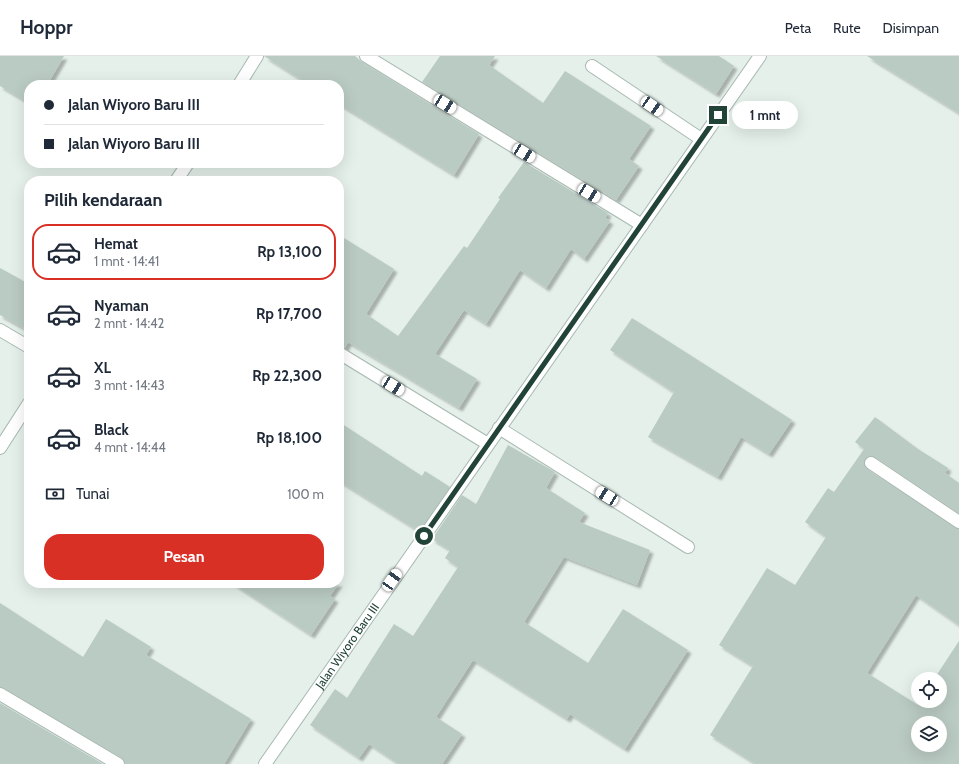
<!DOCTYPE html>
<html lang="id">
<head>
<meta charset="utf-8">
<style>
  :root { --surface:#fff; --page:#f2f2f3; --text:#1f2937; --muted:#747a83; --line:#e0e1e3; --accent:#d93025 }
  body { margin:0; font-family:Cabin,sans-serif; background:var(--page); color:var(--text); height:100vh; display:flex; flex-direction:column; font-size:15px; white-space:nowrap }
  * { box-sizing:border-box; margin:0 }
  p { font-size:13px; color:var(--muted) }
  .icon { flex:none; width:22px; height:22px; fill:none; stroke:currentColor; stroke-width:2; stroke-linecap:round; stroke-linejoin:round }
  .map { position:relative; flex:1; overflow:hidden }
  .drawer { position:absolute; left:24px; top:120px; width:320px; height:412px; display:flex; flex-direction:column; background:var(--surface); border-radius:16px; box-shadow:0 4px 16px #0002 }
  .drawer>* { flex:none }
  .hud { position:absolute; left:24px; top:24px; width:320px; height:88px; border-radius:16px; box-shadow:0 4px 16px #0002; display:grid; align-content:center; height:88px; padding:0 20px; background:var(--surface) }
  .buttons { position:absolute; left:911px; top:616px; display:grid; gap:8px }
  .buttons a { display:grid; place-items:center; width:36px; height:36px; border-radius:50%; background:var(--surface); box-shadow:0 4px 16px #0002; font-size:20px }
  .end { position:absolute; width:18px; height:18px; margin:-9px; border:5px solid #224438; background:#fff; box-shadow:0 0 0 2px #fff }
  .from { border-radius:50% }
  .bubble { position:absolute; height:28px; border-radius:14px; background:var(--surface); box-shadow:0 4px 16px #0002; font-size:13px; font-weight:700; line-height:28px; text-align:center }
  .car { position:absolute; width:12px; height:24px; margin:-12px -6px; border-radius:5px; box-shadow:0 0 3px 1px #0007; background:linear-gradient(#fff 24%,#345 0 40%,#fff 0 76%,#345 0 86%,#fff 0) }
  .hud b { display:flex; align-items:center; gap:14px; height:38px; font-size:15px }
  .hud b+b { border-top:1px solid var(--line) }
  .hud i { width:10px; height:10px; background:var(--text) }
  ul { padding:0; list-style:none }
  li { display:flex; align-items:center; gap:12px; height:56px; margin:0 8px 6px; padding:0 12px; border:2px solid transparent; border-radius:16px }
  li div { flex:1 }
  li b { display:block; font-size:15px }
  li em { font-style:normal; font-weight:700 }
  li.on { border-color:var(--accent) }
  li>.icon { width:36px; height:36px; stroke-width:1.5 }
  h2 { padding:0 20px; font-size:18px; line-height:48px }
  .pay { display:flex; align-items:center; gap:10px; height:44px; padding:0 20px; font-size:15px }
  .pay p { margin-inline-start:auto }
  .button { display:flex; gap:8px; margin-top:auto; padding:8px 20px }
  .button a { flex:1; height:46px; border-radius:16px; background:var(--accent); color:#fff; font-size:16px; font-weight:700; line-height:46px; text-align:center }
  header { display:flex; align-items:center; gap:24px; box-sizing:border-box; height:56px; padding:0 20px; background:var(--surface); border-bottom:1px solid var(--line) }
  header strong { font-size:19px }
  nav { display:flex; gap:22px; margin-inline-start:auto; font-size:14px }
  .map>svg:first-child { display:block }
</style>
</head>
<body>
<header>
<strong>Hoppr</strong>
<nav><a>Peta</a><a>Rute</a><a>Disimpan</a></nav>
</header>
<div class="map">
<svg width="959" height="708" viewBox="0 0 959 708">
  <defs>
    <filter id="shadow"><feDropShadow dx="3.5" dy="3.5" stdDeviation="1" flood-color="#0004"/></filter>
  </defs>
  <rect width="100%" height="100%" fill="#e5f0ea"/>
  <!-- building -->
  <path fill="#bacbc3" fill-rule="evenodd" filter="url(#shadow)" d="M0,0H64L47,29H29V47L0,30Z
    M264,0H355L362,6L479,78L454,119L339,48V29H310Z
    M440,0H495L489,9L543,47L565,15L651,70L629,103L639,110L616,144L422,26Z
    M656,0H719L734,10L716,38Z
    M867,0H959V57Z
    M524,106L608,157L605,162L610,165L584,203L571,193L546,232L520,214L486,268L464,254L435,298L477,323L459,352L348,286L345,292L339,290V179L394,213L366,258L398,280L464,190L467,192L500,143L498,142Z
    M0,212L29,228V275L0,259Z
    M632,262L792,364L769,398L741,381L718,421L648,381L674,336L610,294Z
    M875,361L918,393L948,412L945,417L959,427V457L875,401L868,400L864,406L867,413L959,473V569L916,539L867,617L918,649L920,645H940V623H934L959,585V708H756L710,679L753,610L719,589L767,512L795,529L826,481L805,466L828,432L834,436L864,393L855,386ZM918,667H940V689H918Z
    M339,366L422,420L425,415L450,431L419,475L339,425Z
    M508,389L555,416L546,432L585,457L579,466L650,494L637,529L564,501L524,566L588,607L623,553L688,594L625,693L570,658L567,663L473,604L436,661L462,678L442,708H399L369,688L359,702L310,669L335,633L347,642L394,568L413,580L458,511L445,502L450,494L432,483L462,439L476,448Z
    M232,527H339L330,540L335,543L311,579Z
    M0,547L83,601L106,563L151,591L146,599L251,663L224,708H125L122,702L0,631Z
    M0,647L103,708H0Z"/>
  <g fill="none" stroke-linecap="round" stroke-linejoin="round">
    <!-- street casing -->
    <g stroke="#a7b9b1" stroke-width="14">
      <g id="street">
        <path d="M366,0L642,169"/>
        <path d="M592,10L701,83"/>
        <path d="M239,29L257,0"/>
        <path d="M176,125L188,107"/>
        <path d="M0,274L29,291"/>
        <path d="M339,297L488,388"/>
        <path d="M499,372L688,491"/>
        <path d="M0,392L29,347"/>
        <path d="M871,407L959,466"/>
        <path d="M0,638L118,708"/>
        <path id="s1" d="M265,708L760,0"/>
      </g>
    </g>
    <!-- street -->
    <use href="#street" stroke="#fff" stroke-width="12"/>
  </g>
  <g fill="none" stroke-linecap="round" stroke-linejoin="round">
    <!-- route -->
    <path stroke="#224438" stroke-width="5" d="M424,480L718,59"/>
  </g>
  <g text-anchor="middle" stroke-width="3" stroke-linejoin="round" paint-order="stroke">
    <!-- street labels -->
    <g font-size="12" fill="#224438" stroke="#f7fbf8">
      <text dy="4" stroke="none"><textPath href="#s1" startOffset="144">Jalan Wiyoro Baru III</textPath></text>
    </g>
  </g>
</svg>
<div class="buttons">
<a><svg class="icon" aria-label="locate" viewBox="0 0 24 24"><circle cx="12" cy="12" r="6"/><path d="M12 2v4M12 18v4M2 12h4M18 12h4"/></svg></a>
<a><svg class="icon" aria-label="layers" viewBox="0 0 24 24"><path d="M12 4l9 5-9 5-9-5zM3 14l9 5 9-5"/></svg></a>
</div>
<i class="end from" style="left:424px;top:480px"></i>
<i class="end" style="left:718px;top:59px"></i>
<div class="bubble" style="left:732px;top:45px;width:66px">1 mnt</div>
<i class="car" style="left:445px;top:48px;rotate:122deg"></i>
<i class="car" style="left:652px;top:50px;rotate:124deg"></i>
<i class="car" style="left:524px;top:97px;rotate:121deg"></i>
<i class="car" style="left:589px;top:137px;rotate:121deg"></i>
<i class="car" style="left:393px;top:330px;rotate:122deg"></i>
<i class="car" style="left:607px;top:440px;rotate:302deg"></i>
<i class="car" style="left:392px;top:524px;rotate:35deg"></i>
<div class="hud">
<b><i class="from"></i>Jalan Wiyoro Baru III</b>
<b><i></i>Jalan Wiyoro Baru III</b>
</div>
<section class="drawer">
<h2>Pilih kendaraan</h2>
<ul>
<li class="on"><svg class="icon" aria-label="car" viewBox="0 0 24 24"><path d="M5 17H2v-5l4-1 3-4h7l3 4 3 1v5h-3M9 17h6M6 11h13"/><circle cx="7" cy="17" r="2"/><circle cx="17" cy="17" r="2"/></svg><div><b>Hemat</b><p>1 mnt · 14:41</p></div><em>Rp 13,100</em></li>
<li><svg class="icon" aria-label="car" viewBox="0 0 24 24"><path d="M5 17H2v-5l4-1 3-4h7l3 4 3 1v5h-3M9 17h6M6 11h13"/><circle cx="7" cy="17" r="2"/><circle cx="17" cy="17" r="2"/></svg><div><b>Nyaman</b><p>2 mnt · 14:42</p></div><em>Rp 17,700</em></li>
<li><svg class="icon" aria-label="car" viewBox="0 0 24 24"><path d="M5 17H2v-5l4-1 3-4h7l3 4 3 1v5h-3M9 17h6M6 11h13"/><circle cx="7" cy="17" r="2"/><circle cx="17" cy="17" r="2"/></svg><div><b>XL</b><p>3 mnt · 14:43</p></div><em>Rp 22,300</em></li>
<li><svg class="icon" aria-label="car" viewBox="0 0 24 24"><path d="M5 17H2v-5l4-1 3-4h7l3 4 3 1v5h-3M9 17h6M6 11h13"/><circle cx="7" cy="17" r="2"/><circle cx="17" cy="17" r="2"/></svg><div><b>Black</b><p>4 mnt · 14:44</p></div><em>Rp 18,100</em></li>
</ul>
<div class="pay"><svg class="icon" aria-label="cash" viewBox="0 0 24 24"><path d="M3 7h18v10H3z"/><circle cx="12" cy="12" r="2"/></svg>Tunai<p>100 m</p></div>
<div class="button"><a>Pesan</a></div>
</section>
</div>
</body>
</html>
